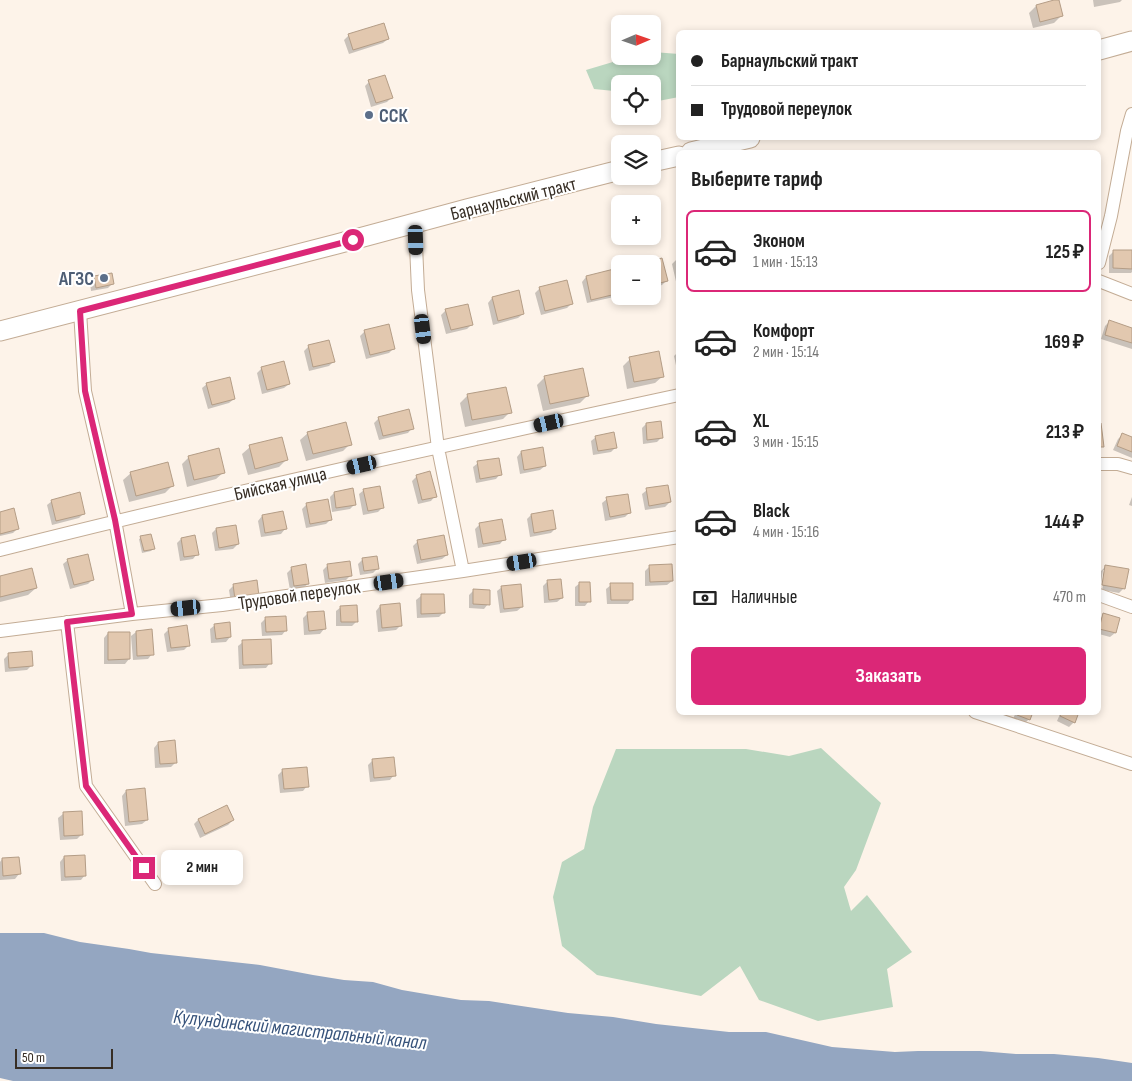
<!DOCTYPE html>
<html lang="ru">
<head>
<meta charset="utf-8">
<style>
  :root { --surface:#fff; --page:#f6f6f6; --text:#222; --muted:#767676; --line:#e0e0e0; --accent:#db2777 }
  body { margin:0; font-family:"Sofia Sans Condensed",sans-serif; background:var(--page); color:var(--text); height:100vh; display:flex; flex-direction:column; font-size:19px; white-space:nowrap }
  * { box-sizing:border-box; margin:0 }
  p { font-size:16px; color:var(--muted) }
  .icon { flex:none; width:28px; height:28px; fill:none; stroke:currentColor; stroke-width:2; stroke-linecap:round; stroke-linejoin:round }
  .map { position:relative; flex:1; overflow:hidden }
  .sheet { position:absolute; left:676px; top:150px; width:425px; height:565px; display:flex; flex-direction:column; background:var(--surface); border-radius:8px; box-shadow:0 2px 8px #0003 }
  .sheet>* { flex:none }
  .hud { position:absolute; left:676px; top:30px; width:425px; height:110px; border-radius:8px; box-shadow:0 2px 8px #0003; display:grid; align-content:center; height:110px; padding:0 15px; background:var(--surface) }
  .needle { width:32px; rotate:88deg }
  .buttons { position:absolute; left:611px; top:15px; display:grid; gap:10px }
  .buttons a { display:grid; place-items:center; width:50px; height:50px; border-radius:8px; background:var(--surface); box-shadow:0 2px 8px #0003; font-size:25px }
  .scale { position:absolute; left:15px; bottom:12px; width:98px; box-sizing:border-box; padding-left:5px; border:2px solid #372e25; border-top:0; font-size:14px; line-height:18px; white-space:nowrap; color:#372e25; -webkit-text-stroke:4px #fff; paint-order:stroke }
  .end { position:absolute; width:22px; height:22px; margin:-11px; border:6px solid #db2777; background:#fff; box-shadow:0 0 0 2px #fff }
  .from { border-radius:50% }
  .bubble { position:absolute; height:35px; border-radius:8px; background:var(--surface); box-shadow:0 2px 8px #0003; font-size:16px; font-weight:700; line-height:35px; text-align:center }
  .car { position:absolute; width:15px; height:30px; margin:-15px -8px; border-radius:6px; box-shadow:0 0 4px 1px #0007; background:linear-gradient(#222 24%,#8ab4d8 0 40%,#222 0 76%,#8ab4d8 0 86%,#222 0) }
  .hud b { display:flex; align-items:center; gap:18px; height:48px; font-size:19px }
  .hud b+b { border-top:1px solid var(--line) }
  .hud i { width:12px; height:12px; background:var(--text) }
  ul { padding:0; list-style:none }
  li { display:flex; align-items:center; gap:15px; height:82px; margin:0 10px 8px; padding:0 5px; border:2px solid transparent; border-radius:8px }
  li div { flex:1 }
  li b { display:block; font-size:19px }
  li em { font-style:normal; font-weight:700 }
  li.current { border-color:var(--accent) }
  li>.icon { width:45px; height:45px; stroke-width:1.5 }
  h2 { padding:0 15px; font-size:22px; line-height:60px }
  .pay { display:flex; align-items:center; gap:12px; height:55px; padding:0 15px; font-size:19px }
  .pay p { margin-inline-start:auto }
  .primary-button { display:flex; gap:10px; margin-top:auto; padding:10px 15px }
  .primary-button a { flex:1; height:58px; border-radius:8px; background:var(--accent); color:#fff; font-size:20px; font-weight:700; line-height:58px; text-align:center }
  .map>svg:first-child { display:block }
</style>
</head>
<body>
<div class="map">
<svg width="1132" height="1081" viewBox="0 0 1132 1081">
  <rect width="100%" height="100%" fill="#fdf3e9"/>
  <!-- green -->
  <path fill="#bad6bf" d="M653,52L679,54V97L653,102L652,84H620V109H619L614,91L594,89L586,70L633,56H652Z
    M821,748L881,803L856,870L844,887L851,911L867,895L912,952L887,969L893,1007L818,1021L759,1000L740,966L701,996L597,975L562,946L553,897L562,862L584,849L593,807L616,749H746L789,756Z"/>
  <!-- water -->
  <path fill="#94a6c1" d="M0,933H44L80,942L129,949L151,953L260,965L313,975L344,980L373,982L402,990L461,1000L489,1001L568,1013L613,1017L656,1024L729,1032H766L832,1047L895,1052L918,1051H980L1016,1054H1054L1098,1058L1132,1063V1081H13L0,1078Z"/>
  <!-- shadow -->
  <path fill="#0003" d="M1093,0H1122L1120,2L1094,7Z
    M1036,6L1061,16L1054,23L1033,28L1029,13Z
    M349,35L388,39L383,43L349,54L344,40Z
    M369,82L391,98L387,102L371,107L365,86Z
    M1114,251H1132V272L1131,273H1109V256Z
    M679,257V286H677L672,264Z
    M661,260L666,281L662,285L652,288V264Z
    M111,275L112,284L108,288L91,291L90,282L94,278Z
    M586,277L618,292L614,297L587,303L582,282Z
    M540,288L572,303L567,308L541,315L535,293Z
    M492,298L523,314L518,318L493,325L488,303Z
    M446,310L472,324L467,329L446,334L441,315Z
    M1109,322L1132,329V349L1101,339L1105,326Z
    M365,331L394,348L389,353L366,359L360,336Z
    M309,346L333,362L329,366L309,371L304,351Z
    M679,351V375H678L674,356Z
    M630,359L663,376L655,383L627,389L623,366Z
    M262,368L289,384L284,388L262,394L257,373Z
    M545,377L587,396L580,403L543,411L537,385Z
    M207,384L234,399L229,403L208,409L202,388Z
    M505,388L510,412L503,419L465,427L460,403L467,396Z
    M379,418L412,428L408,433L379,440L374,423Z
    M646,424L661,438L657,442L643,444L642,428Z
    M308,433L350,444L343,451L306,461L300,440Z
    M1123,434L1132,438V458L1113,450L1118,439Z
    M596,437L616,447L611,452L593,455L591,441Z
    M250,447L286,460L279,467L248,475L242,454Z
    M521,452L545,466L540,470L520,474L517,457Z
    M189,457L224,472L216,479L187,487L182,464Z
    M478,463L500,474L496,479L476,483L473,467Z
    M131,473L172,486L165,493L129,502L123,480Z
    M417,476L435,496L431,501L418,504L412,481Z
    M364,490L382,508L378,512L363,515L359,494Z
    M647,490L670,502L665,507L645,510L642,494Z
    M334,493L355,504L350,509L332,512L330,497Z
    M1132,497V506L1129,505Z
    M607,499L630,512L625,517L605,521L602,503Z
    M52,501L84,513L79,518L52,525L47,505Z
    M307,504L331,519L326,524L306,528L302,509Z
    M0,513L18,528L13,533L0,536Z
    M531,515L555,529L551,533L530,537L527,519Z
    M262,516L285,529L281,534L261,537L258,521Z
    M480,524L504,539L500,544L478,548L475,529Z
    M216,529L238,544L233,549L215,551L212,533Z
    M141,538L153,549L151,551L142,553L139,539Z
    M181,539L197,554L193,559L180,561L177,543Z
    M418,541L447,555L442,559L417,564L413,546Z
    M363,559L378,568L373,573L360,575L358,564Z
    M68,560L93,579L88,584L70,589L63,564Z
    M328,565L351,575L346,580L325,583L323,570Z
    M650,566L672,581L667,585L645,586V571Z
    M1106,566L1124,588L1119,593L1102,590L1106,570H1103L1100,589H1099L1101,571Z
    M292,568L308,584L303,588L290,590L287,573Z
    M0,577L36,588L28,595L0,602Z
    M560,580L562,598L557,602L544,603L543,586L547,582Z
    M256,582L231,603L229,590L234,585Z
    M580,583L589,601L585,606H575V587Z
    M611,585L632,599L628,604H607L606,589Z
    M502,587L522,607L517,611L500,613L497,591Z
    M474,590L488,604L484,609L469,608V595Z
    M421,596L443,613L439,617L417,618L416,600Z
    M380,606L401,625L396,630L378,632L376,611Z
    M341,607L357,621L352,626H336V611Z
    M308,613L324,629L320,634L304,635L303,618Z
    M1104,615L1115,633L1110,637L1099,634V620Z
    M265,619L286,630L282,635L262,636L261,623Z
    M215,625L230,637L226,642L211,643L210,629Z
    M169,629L189,645L184,650L167,652L164,634Z
    M136,632L152,654L148,659L133,660L131,636Z
    M108,633L129,659L125,664H104V638Z
    M243,642L270,663L266,668L239,669L238,646Z
    M9,654L32,665L27,670L5,672L4,659Z
    M1016,712H1032L1029,719L1024,724L1013,719Z
    M1061,712H1078L1074,722L1069,727L1057,721Z
    M158,743L176,762L171,767L155,768L154,748Z
    M372,761L394,775L390,780L370,782L368,765Z
    M283,770L307,786L303,791L280,793L278,775Z
    M126,791L147,820L142,824L125,826L122,796Z
    M226,806L233,820L228,825L200,838L194,824L198,820Z
    M81,813L82,834L77,839L60,840L58,818L63,814Z
    M64,857L85,875L81,880L61,881L60,862Z
    M2,859L19,874L15,879L0,880V862Z"/>
  <!-- building -->
  <path fill="#e2c8af" stroke="#b49d86" d="M1054,0H1059L1063,16L1040,22L1036,5Z
    M384,23L389,39L353,50L348,34Z
    M385,75L393,98L376,103L368,80Z
    M1113,250H1132V269L1113,268Z
    M662,258L668,281L652,285V264H640Z
    M614,269L620,293L591,300L586,276Z
    M112,273L114,284L96,288L94,276Z
    M567,280L573,304L545,311L539,287Z
    M519,290L524,314L498,321L492,297Z
    M468,304L473,325L451,330L445,309Z
    M1109,320L1132,328V343L1105,335Z
    M389,324L395,349L370,355L364,330Z
    M329,340L335,362L313,367L308,345Z
    M659,351L664,377L634,382L629,357Z
    M284,361L290,384L267,390L261,367Z
    M583,368L589,396L550,404L544,376Z
    M230,377L235,399L212,405L206,383Z
    M506,387L512,413L472,420L467,394Z
    M409,409L414,429L383,436L378,417Z
    M661,421L663,438L647,440L646,423Z
    M346,422L352,445L313,454L307,432Z
    M1099,423H1101L1104,447H1099Z
    M614,432L617,448L598,451L595,436Z
    M1122,433L1132,437V452L1117,446Z
    M282,437L288,460L255,469L249,445Z
    M543,447L546,466L524,470L521,451Z
    M219,448L225,473L194,480L188,456Z
    M499,458L502,475L480,479L477,461Z
    M168,462L174,486L136,496L130,472Z
    M430,471L437,497L422,500L416,475Z
    M668,485L671,502L649,506L646,488Z
    M380,486L384,508L368,511L363,489Z
    M353,488L356,505L336,508L334,492Z
    M80,492L85,514L56,521L51,500Z
    M628,494L631,513L610,517L606,497Z
    M328,499L332,520L310,524L306,503Z
    M14,508L19,529L0,534V512Z
    M553,510L556,529L534,533L531,514Z
    M283,511L287,529L265,533L262,515Z
    M502,519L506,540L483,544L479,523Z
    M236,525L239,544L219,548L216,528Z
    M151,534L155,549L144,551L140,536Z
    M195,535L199,555L184,557L181,538Z
    M444,535L448,555L421,560L417,540Z
    M88,554L94,580L74,585L67,559Z
    M377,556L379,569L364,571L362,558Z
    M350,561L352,576L329,579L327,564Z
    M306,564L309,584L294,586L291,567Z
    M672,564L673,581L650,582L649,565Z
    M1105,565L1129,569L1125,589L1102,585Z
    M32,568L37,588L0,597V576Z
    M561,579L563,598L549,600L547,580Z
    M257,580L259,596L235,600L233,584Z
    M579,582H590L591,602H579Z
    M610,583H633V600H611Z
    M521,584L523,607L504,609L501,586Z
    M473,589L490,590V605L473,604Z
    M421,594H444L445,613L421,614Z
    M400,603L402,626L382,628L380,605Z
    M357,605L358,622H341L340,606Z
    M324,611L326,629L309,631L307,612Z
    M1103,613L1120,618L1116,633L1099,629Z
    M286,616L287,631L266,632L265,617Z
    M230,622L231,637L216,639L214,624Z
    M187,625L190,646L171,648L168,628Z
    M152,629L154,655L137,656L136,631Z
    M108,632H130V659L108,660Z
    M271,639L272,664L243,665L242,640Z
    M32,651L33,666L9,668L8,653Z
    M1017,712H1033L1030,720L1017,715Z
    M1062,712H1079L1075,723L1060,716Z
    M175,740L177,763L160,764L158,742Z
    M394,757L396,776L374,778L372,759Z
    M307,767L309,787L284,789L282,769Z
    M145,788L148,820L129,822L126,790Z
    M227,805L234,820L205,834L198,819Z
    M82,811L83,835L64,836L63,812Z
    M85,855L86,876L65,877L64,856Z
    M19,857L21,874L3,876L2,858Z"/>
  <g fill="none" stroke-linecap="round" stroke-linejoin="round">
    <!-- street casing -->
    <g stroke="#c3ac95" stroke-width="14">
      <path id="street" d="M415,223L418,290L438,448L463,571
        M1099,263L1111,216L1127,131L1132,114
        M1099,281L1132,294
        M80,311L85,391L115,520L132,614
        M1099,464H1118L1132,468
        M0,550C225,493 452,444 679,395
        M1099,595L1132,607
        M67,622L86,786L155,884
        M0,631L132,614L222,605L463,571L679,537
        M975,712L1132,764"/>
    </g>
    <!-- primary casing -->
    <g stroke="#c3ac95" stroke-width="21">
      <path id="primary" d="M1099,50L1132,41
        M691,152L750,138
        M652,162L679,156
        M0,331L337,244L467,209L620,170"/>
    </g>
    <!-- street -->
    <use href="#street" stroke="#fff" stroke-width="12"/>
    <!-- primary -->
    <use href="#primary" stroke="#fff" stroke-width="19"/>
  </g>
  <g fill="none" stroke-linecap="round" stroke-linejoin="round">
    <!-- route -->
    <path stroke="#db2777" stroke-width="6" d="M144,868L86,786L67,622L132,614L115,520L85,391L80,311L353,240"/>
  </g>
  <!-- markers -->
  <g fill="#5c6f8a" stroke="#fff" stroke-width="2">
    <circle cx="369" cy="115" r="5"/>
    <circle cx="104" cy="278" r="5"/>
  </g>
  <g text-anchor="middle" stroke-width="4" stroke-linejoin="round" paint-order="stroke">
    <!-- service labels -->
    <g font-size="19" font-weight="bold" fill="#4e5e75" stroke="#fff" text-anchor="start">
      <text x="379" y="122">ССК</text>
      <text x="94" y="285" text-anchor="end">АГЗС</text>
    </g>
    <!-- street labels -->
    <g font-size="19" fill="#372e25" stroke="#fff">
      <text transform="translate(513 198) rotate(-14)" y="7">Барнаульский тракт</text>
      <text transform="translate(280 483) rotate(-13)" y="7">Бийская улица</text>
      <text transform="translate(299 594) rotate(-8)" y="7">Трудовой переулок</text>
    </g>
    <!-- water labels -->
    <g font-size="20" font-style="italic" fill="#37537b" stroke="#fff">
      <text transform="translate(300 1029) rotate(6)" y="7">Кулундинский магистральный канал</text>
    </g>
  </g>
</svg>
<div class="buttons">
<a><svg class="needle" viewBox="-14 -14 28 28"><path d="M0-13l5 13h-10z" fill="#e53935"/><path d="M0 13l5-13h-10z" fill="#767676"/></svg></a>
<a><svg class="icon" aria-label="locate" viewBox="0 0 24 24"><circle cx="12" cy="12" r="6"/><path d="M12 2v4M12 18v4M2 12h4M18 12h4"/></svg></a>
<a><svg class="icon" aria-label="layers" viewBox="0 0 24 24"><path d="M12 4l9 5-9 5-9-5zM3 14l9 5 9-5"/></svg></a>
<a>+</a>
<a>−</a>
</div>
<div class="scale">50 m</div>
<i class="end from" style="left:353px;top:240px"></i>
<i class="end" style="left:144px;top:868px"></i>
<div class="bubble" style="left:161px;top:850px;width:82px">2 мин</div>
<i class="car" style="left:416px;top:240px;rotate:178deg"></i>
<i class="car" style="left:423px;top:329px;rotate:173deg"></i>
<i class="car" style="left:549px;top:423px;rotate:257deg"></i>
<i class="car" style="left:362px;top:465px;rotate:257deg"></i>
<i class="car" style="left:522px;top:562px;rotate:261deg"></i>
<i class="car" style="left:389px;top:582px;rotate:82deg"></i>
<i class="car" style="left:186px;top:608px;rotate:264deg"></i>
<div class="hud">
<b><i class="from"></i>Барнаульский тракт</b>
<b><i></i>Трудовой переулок</b>
</div>
<section class="sheet">
<h2>Выберите тариф</h2>
<ul>
<li class="current"><svg class="icon" aria-label="car" viewBox="0 0 24 24"><path d="M5 17H2v-5l4-1 3-4h7l3 4 3 1v5h-3M9 17h6M6 11h13"/><circle cx="7" cy="17" r="2"/><circle cx="17" cy="17" r="2"/></svg><div><b>Эконом</b><p>1 мин · 15:13</p></div><em>125 ₽</em></li>
<li><svg class="icon" aria-label="car" viewBox="0 0 24 24"><path d="M5 17H2v-5l4-1 3-4h7l3 4 3 1v5h-3M9 17h6M6 11h13"/><circle cx="7" cy="17" r="2"/><circle cx="17" cy="17" r="2"/></svg><div><b>Комфорт</b><p>2 мин · 15:14</p></div><em>169 ₽</em></li>
<li><svg class="icon" aria-label="car" viewBox="0 0 24 24"><path d="M5 17H2v-5l4-1 3-4h7l3 4 3 1v5h-3M9 17h6M6 11h13"/><circle cx="7" cy="17" r="2"/><circle cx="17" cy="17" r="2"/></svg><div><b>XL</b><p>3 мин · 15:15</p></div><em>213 ₽</em></li>
<li><svg class="icon" aria-label="car" viewBox="0 0 24 24"><path d="M5 17H2v-5l4-1 3-4h7l3 4 3 1v5h-3M9 17h6M6 11h13"/><circle cx="7" cy="17" r="2"/><circle cx="17" cy="17" r="2"/></svg><div><b>Black</b><p>4 мин · 15:16</p></div><em>144 ₽</em></li>
</ul>
<div class="pay"><svg class="icon" aria-label="cash" viewBox="0 0 24 24"><path d="M3 7h18v10H3z"/><circle cx="12" cy="12" r="2"/></svg>Наличные<p>470 m</p></div>
<div class="primary-button"><a>Заказать</a></div>
</section>
</div>
</body>
</html>
